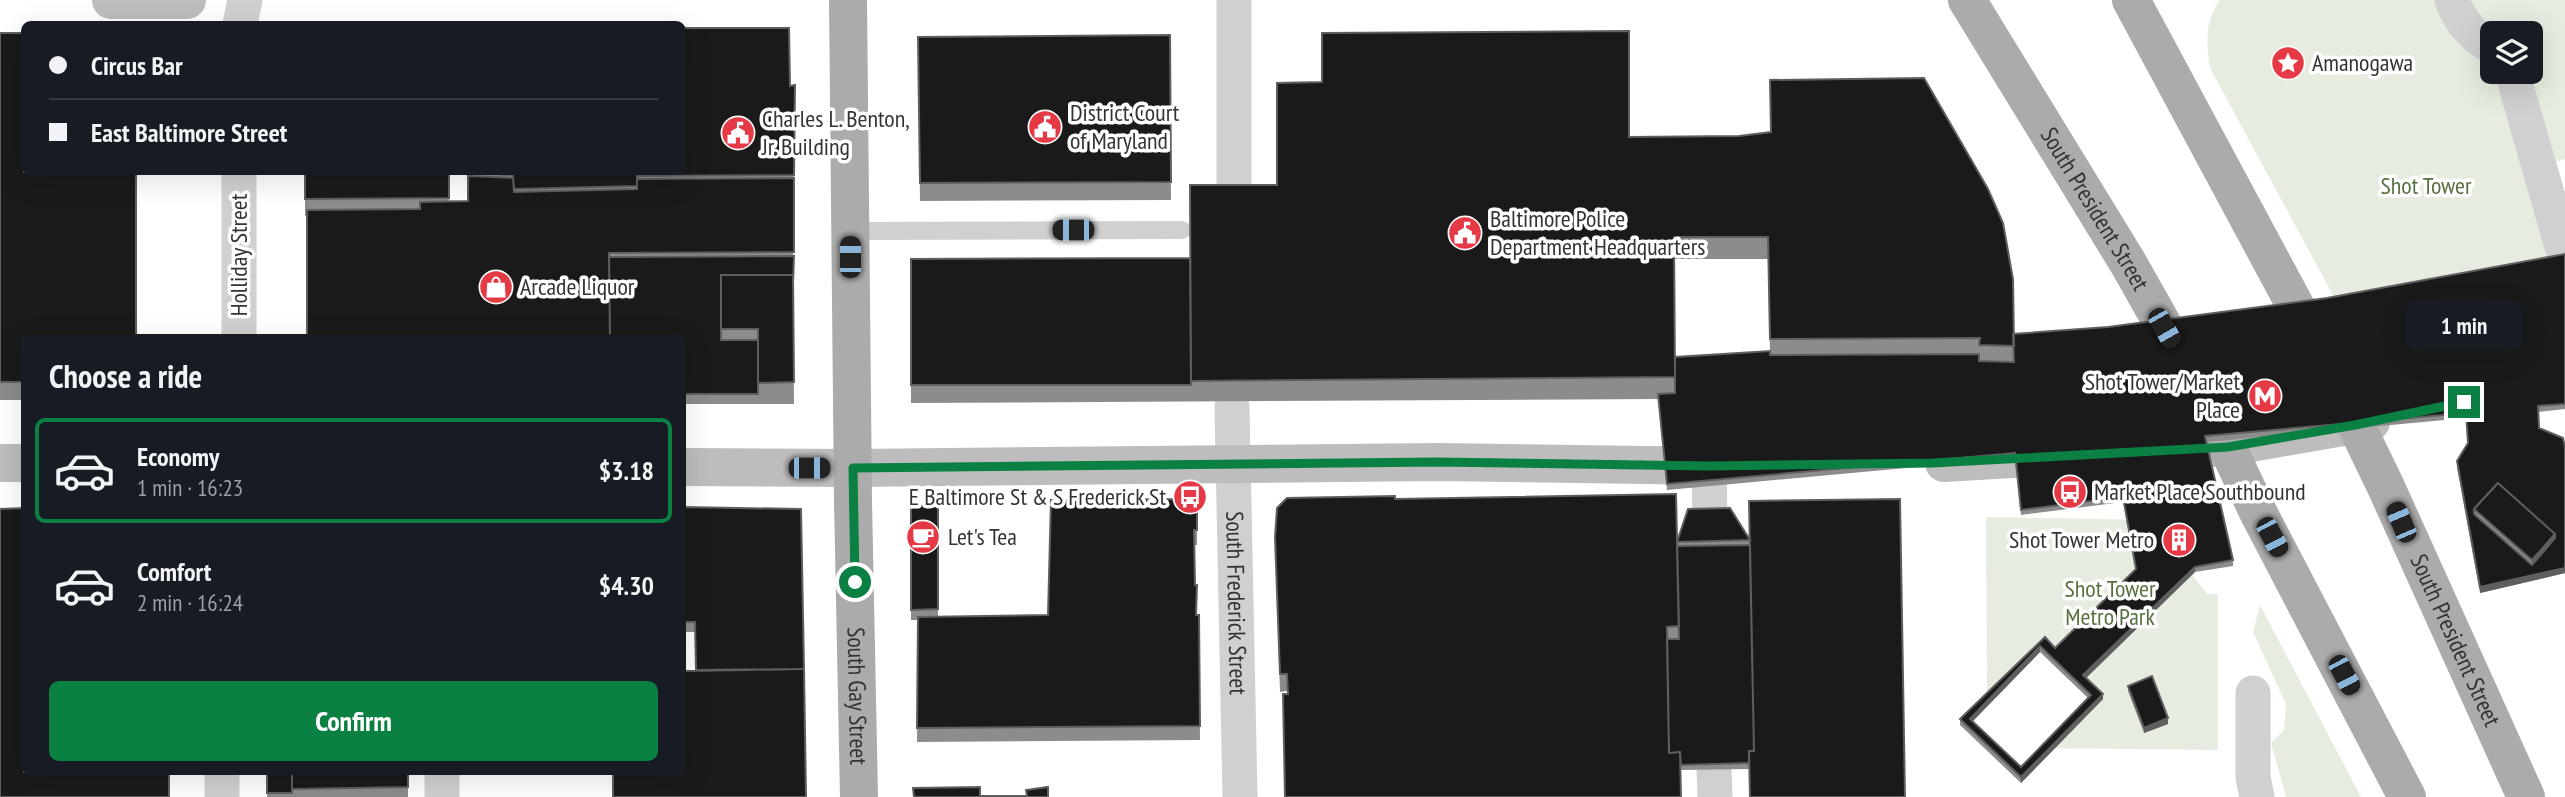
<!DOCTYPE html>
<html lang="en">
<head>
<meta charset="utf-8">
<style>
  :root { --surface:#171b24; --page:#242831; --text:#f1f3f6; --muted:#9ea1a6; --line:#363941; --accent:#0b8043 }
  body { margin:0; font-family:"PT Sans Narrow",sans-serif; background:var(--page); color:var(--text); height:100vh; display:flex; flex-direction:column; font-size:26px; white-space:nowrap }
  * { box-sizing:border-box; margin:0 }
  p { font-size:23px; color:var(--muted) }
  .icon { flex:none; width:38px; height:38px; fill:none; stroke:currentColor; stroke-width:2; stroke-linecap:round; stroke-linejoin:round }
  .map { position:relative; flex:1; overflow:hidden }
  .details { position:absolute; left:21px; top:334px; width:665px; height:441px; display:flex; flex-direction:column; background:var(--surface); border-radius:10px; box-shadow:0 7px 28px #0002 }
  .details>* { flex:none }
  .guide { position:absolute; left:21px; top:21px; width:665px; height:154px; border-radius:10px; box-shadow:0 7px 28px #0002; display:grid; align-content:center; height:154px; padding:0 28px; background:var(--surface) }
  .controls { position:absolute; left:2480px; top:21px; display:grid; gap:14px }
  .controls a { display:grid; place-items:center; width:63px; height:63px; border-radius:10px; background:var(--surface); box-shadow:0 7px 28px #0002; font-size:35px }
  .end { position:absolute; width:32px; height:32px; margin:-16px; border:9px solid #0b8043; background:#fff; box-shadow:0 0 0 4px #fff }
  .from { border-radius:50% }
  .bubble { position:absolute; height:49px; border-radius:10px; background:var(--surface); box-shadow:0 7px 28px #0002; font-size:23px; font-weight:800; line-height:49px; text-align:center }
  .car { position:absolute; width:21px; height:42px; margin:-21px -10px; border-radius:9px; box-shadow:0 0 5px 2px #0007; background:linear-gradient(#222 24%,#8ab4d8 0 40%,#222 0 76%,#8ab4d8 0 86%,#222 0) }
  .guide b { display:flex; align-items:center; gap:24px; height:66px; font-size:26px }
  .guide b+b { border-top:2px solid var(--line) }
  .guide i { width:18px; height:18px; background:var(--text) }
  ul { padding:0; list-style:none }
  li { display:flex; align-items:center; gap:21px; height:105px; margin:0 14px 10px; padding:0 14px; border:4px solid transparent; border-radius:10px }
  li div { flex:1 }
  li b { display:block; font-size:26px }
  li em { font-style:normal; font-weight:800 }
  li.current { border-color:var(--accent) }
  li>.icon { width:63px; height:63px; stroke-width:1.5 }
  h2 { padding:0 28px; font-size:32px; line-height:84px }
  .action { display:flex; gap:14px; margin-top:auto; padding:14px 28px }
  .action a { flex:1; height:80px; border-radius:10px; background:var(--accent); color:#fff; font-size:28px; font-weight:800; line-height:80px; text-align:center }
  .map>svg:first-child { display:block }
</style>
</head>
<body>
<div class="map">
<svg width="2565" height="797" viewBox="0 0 2565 797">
  <rect width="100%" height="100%" fill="#fff"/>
  <!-- green -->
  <path fill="#e6ecdf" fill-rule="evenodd" d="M2220,0H2565V159L2556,162L2565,192V337L2373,369L2210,68C2206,44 2205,20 2220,0ZM2492,33H2530V72H2492Z
    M1986,517L2150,520L2207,594H2218V750L2044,748L2091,700L2040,652L1987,707Z
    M2260,605L2361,797H2286L2271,743L2284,730L2286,704L2253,632Z"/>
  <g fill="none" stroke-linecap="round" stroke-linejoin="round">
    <!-- lane -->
    <path stroke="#d0d0d0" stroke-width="18" d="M850,231L1182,230"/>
    <!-- street -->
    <g stroke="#d0d0d0" stroke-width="35">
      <path d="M1234,0V204"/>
      <path d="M2452,0C2459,20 2473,36 2492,47"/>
      <path d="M240,24L245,0"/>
      <path d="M2512,72L2565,257"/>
      <path d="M239,172V338"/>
      <path id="s1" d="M1232,407L1240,797"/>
      <path d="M1709,466L1710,520"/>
      <path d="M2253,693V777L2257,797"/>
      <path d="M1714,769L1715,797"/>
      <path d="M222,772V797"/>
      <path d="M442,772V797"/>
    </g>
    <!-- secondary -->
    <path stroke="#bdbdbd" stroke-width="38" d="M111,0H187
      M2196,449L2228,447L2371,422
      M0,463H24
      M1944,463L2066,456
      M682,467L853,468L1438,462L1716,466"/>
    <!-- primary -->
    <g stroke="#ababab" stroke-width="38">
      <path id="s2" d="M848,0L853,501L859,797"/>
      <path id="s3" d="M1967,0L2128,263L2201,392L2259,514L2407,797"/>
      <path id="s4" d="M2131,0L2325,361L2386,487L2526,797"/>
    </g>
  </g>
  <!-- wall -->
  <path fill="#8c8c8c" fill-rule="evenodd" d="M0,33L24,338V400H0Z
    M1170,35L1171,200L920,201L918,37Z
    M1770,80L2013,334L2108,327L2327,298L2565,254V409L2538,412L2539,428L2565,447V573L2480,593L2457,467V461L2468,444L2466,418L2207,442L2233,560V566L2195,572L2086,678L2103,699L2021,783L1960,725V719L2045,637L2055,648L2136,570L2123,502L2021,515L2015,458L1667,490L1658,399L911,403V259L1190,258L1277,185L1629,137L1739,136L1770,133ZM1674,259H1768L1770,351L1675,357ZM2040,652L2088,698L2021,767L1973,721Z
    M795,85L793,292L794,404H682V338L305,216V172H449V201H468V172Z
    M1197,499V545H1194L1195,585L1197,615H1199L1200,740L917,742L918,620H911V506H938V617L1048,615Z
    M1395,499L1677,541L1749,540L1900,499L1749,769L1681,770L1287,694V691L1280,692L1275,537Z
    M682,507L801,509L696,670L695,632H682Z
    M2128,686L2168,724L2144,733L2128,691Z
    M267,772H408V797H267Z"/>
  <!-- shaded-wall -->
  <path fill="#5f5f5f" d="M2555,534V544L2532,571V560Z
    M2195,567V572L2083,681V675Z
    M2565,568V573L2480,593V587Z
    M2040,646V652L1970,724V719Z
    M2103,694V699L2021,783V777Z
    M2168,718V724L2144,733V728Z"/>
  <!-- building -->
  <path fill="#1a1a1a" stroke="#5f5f5f" stroke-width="2" fill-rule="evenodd" d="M682,28H789L790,86L795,85L794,175L637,176V186L514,189L513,175L468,173V172H682Z
    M1629,31V137L1739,136L1771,132L1770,80L1924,78L1988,189L2003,223L2013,279L2014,346L1979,345L1980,338L1770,339L1768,237H1674L1675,377L1191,381L1190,185H1277V83L1322,82V33Z
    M0,33H24V172H136V338H24V382H0Z
    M1170,35L1171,182L920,183L918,37Z
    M305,172H449V198L305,199Z
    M468,176L513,178L514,192L637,189V179L794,178V252L609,253L610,338H307V210L420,209V202L468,201Z
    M2565,254V404L2538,406L2539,428L2563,438L2565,447V568L2480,587L2457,461L2468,443L2466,413L2205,436L2233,560L2195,567L2083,675L2103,694L2021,777L1960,719L2045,637L2055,648L2136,569L2123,497L2021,510L2015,453L1667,484L1658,394L1675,393V357L1770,351V355L1979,354V361L2014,362L2013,334L2108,327L2327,298ZM2498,483L2555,534V538L2532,565L2474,514V509ZM2040,646L2091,695L2021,767L1970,719Z
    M794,256L793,284V275H721V340H758V394H682V338H610L609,257Z
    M1190,258L1191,385H911V259Z
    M721,275H793L794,382L758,383V329H721Z
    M2498,483L2555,534L2532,560L2474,509Z
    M1676,494L1679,626L1667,627L1669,753L1680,752L1681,797H1285L1283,694H1288L1287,674H1280L1275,537L1277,508L1287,498L1395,496V499Z
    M1197,499V530H1194L1195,585H1197L1196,615H1199L1200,726L917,728L918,617L1048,615L1051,500Z
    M1900,499L1905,797H1750L1749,751H1754L1749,501Z
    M911,506H938V609L911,610Z
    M682,507L801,509L804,669L696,670L695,622H682Z
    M24,508V772H169V797H0V509Z
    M1730,508L1750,540L1677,542L1688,509Z
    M1750,545L1754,751H1749V763L1681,765L1680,752L1669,753L1667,639H1679L1677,546Z
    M804,669L806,797H613V772H682V671Z
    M2152,676L2168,718L2144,728L2128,686Z
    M267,772H292V793H267Z
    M292,772H408V787L292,789Z
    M980,787V796H1027L1026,790L1048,787V797H914L913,788Z"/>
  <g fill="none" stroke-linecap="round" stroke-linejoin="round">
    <!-- route -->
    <path stroke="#0b8043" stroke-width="9" d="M855,582L853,468L1437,462L1709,466L1933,463L2228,447L2355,425L2464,402"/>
  </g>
  <!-- icons -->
  <defs>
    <g id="sight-disc" transform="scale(1.75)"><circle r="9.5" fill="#e63946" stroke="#fff"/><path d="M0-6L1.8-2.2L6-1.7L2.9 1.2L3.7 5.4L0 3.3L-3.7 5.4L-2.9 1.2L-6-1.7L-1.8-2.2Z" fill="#fff"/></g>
    <g id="civic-disc" transform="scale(1.75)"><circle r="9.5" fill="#e63946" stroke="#fff"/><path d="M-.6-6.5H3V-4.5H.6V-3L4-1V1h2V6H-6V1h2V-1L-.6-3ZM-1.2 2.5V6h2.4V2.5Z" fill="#fff"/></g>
    <g id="shop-disc" transform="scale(1.75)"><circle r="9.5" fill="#e63946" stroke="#fff"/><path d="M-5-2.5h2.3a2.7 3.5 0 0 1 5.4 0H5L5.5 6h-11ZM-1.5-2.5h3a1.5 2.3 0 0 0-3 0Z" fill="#fff"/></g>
    <g id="metro-disc" transform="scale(1.75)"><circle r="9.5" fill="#e63946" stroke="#fff"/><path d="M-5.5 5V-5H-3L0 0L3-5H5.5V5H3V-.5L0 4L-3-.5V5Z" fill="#fff"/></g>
    <g id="bus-disc" transform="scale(1.75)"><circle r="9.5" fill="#e63946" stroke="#fff"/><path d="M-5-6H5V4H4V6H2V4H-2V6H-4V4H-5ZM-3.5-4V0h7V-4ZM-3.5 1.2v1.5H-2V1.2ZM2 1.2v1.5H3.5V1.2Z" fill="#fff"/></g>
    <g id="cafe-disc" transform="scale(1.75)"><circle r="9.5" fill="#e63946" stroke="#fff"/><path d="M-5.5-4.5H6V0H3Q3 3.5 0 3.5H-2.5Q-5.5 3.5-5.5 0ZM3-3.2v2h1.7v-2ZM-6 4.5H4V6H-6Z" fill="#fff"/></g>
    <g id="building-disc" transform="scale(1.75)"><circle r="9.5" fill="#e63946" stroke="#fff"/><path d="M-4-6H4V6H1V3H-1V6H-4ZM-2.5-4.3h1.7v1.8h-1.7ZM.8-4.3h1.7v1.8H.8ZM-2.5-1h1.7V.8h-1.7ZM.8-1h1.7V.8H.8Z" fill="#fff"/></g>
  </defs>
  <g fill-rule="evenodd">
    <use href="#sight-disc" x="2288" y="63"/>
    <use href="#civic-disc" x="1045" y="127"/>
    <use href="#civic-disc" x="738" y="133"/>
    <use href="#civic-disc" x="1465" y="233"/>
    <use href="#shop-disc" x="496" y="287"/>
    <use href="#metro-disc" x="2265" y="396"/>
    <use href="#bus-disc" x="2070" y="492"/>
    <use href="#bus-disc" x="1190" y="497"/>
    <use href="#cafe-disc" x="923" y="537"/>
    <use href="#building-disc" x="2179" y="540"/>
  </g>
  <g text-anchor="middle" stroke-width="7" stroke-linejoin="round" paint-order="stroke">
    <!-- poi labels -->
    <g font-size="24" fill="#333" stroke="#fff" text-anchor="start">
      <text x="2312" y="71">Amanogawa</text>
      <text x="1070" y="121">District Court<tspan x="1070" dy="28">of Maryland</tspan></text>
      <text x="762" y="127">Charles L. Benton,<tspan x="762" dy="28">Jr. Building</tspan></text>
      <text x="1490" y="227">Baltimore Police<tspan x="1490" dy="28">Department Headquarters</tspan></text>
      <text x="520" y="295">Arcade Liquor</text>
      <text x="2240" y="390" text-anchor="end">Shot Tower/Market<tspan x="2240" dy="28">Place</tspan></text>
      <text x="2094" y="500">Market Place Southbound</text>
      <text x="1166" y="505" text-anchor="end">E Baltimore St &amp; S Frederick St</text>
      <text x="948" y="545">Let's Tea</text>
      <text x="2154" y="548" text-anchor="end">Shot Tower Metro</text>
    </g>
    <!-- park labels -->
    <g font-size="24" fill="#56703f" stroke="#fff">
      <text x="2426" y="194">Shot Tower</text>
      <text x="2110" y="597">Shot Tower<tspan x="2110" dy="28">Metro Park</tspan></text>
    </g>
    <!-- street labels -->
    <g font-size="24" fill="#333" stroke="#fff">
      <text dy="8" stroke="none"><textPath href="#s3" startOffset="245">South President Street</textPath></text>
      <text transform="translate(239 255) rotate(-90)" y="8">Holliday Street</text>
      <text dy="8" stroke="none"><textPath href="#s1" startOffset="196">South Frederick Street</textPath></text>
      <text dy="8" stroke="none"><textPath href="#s4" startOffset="718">South President Street</textPath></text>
      <text dy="8" stroke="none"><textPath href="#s2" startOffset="696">South Gay Street</textPath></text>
    </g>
  </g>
</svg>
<div class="controls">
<a><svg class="icon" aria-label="layers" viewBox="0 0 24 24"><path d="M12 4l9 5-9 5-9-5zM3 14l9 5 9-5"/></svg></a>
</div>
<i class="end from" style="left:855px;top:582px"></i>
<i class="end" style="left:2464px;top:402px"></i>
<div class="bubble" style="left:2406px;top:301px;width:116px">1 min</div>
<i class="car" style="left:1073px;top:230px;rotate:270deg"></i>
<i class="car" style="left:850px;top:257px;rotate:0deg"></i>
<i class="car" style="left:2164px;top:328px;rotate:150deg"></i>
<i class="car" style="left:809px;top:468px;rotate:90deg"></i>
<i class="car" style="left:2401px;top:522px;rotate:337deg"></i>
<i class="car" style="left:2272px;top:537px;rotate:152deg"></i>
<i class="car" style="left:2344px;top:675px;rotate:152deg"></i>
<div class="guide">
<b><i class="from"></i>Circus Bar</b>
<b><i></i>East Baltimore Street</b>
</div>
<section class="details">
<h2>Choose a ride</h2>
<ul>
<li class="current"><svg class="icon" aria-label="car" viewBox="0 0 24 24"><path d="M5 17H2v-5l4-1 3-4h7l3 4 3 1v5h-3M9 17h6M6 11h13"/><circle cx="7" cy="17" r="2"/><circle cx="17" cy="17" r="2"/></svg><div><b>Economy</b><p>1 min · 16:23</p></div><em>$3.18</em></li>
<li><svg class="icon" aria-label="car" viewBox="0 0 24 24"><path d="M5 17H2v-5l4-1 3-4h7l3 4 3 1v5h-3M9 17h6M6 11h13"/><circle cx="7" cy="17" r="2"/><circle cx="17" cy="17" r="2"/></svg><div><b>Comfort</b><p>2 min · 16:24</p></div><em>$4.30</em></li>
</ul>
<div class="action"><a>Confirm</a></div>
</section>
</div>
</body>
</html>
